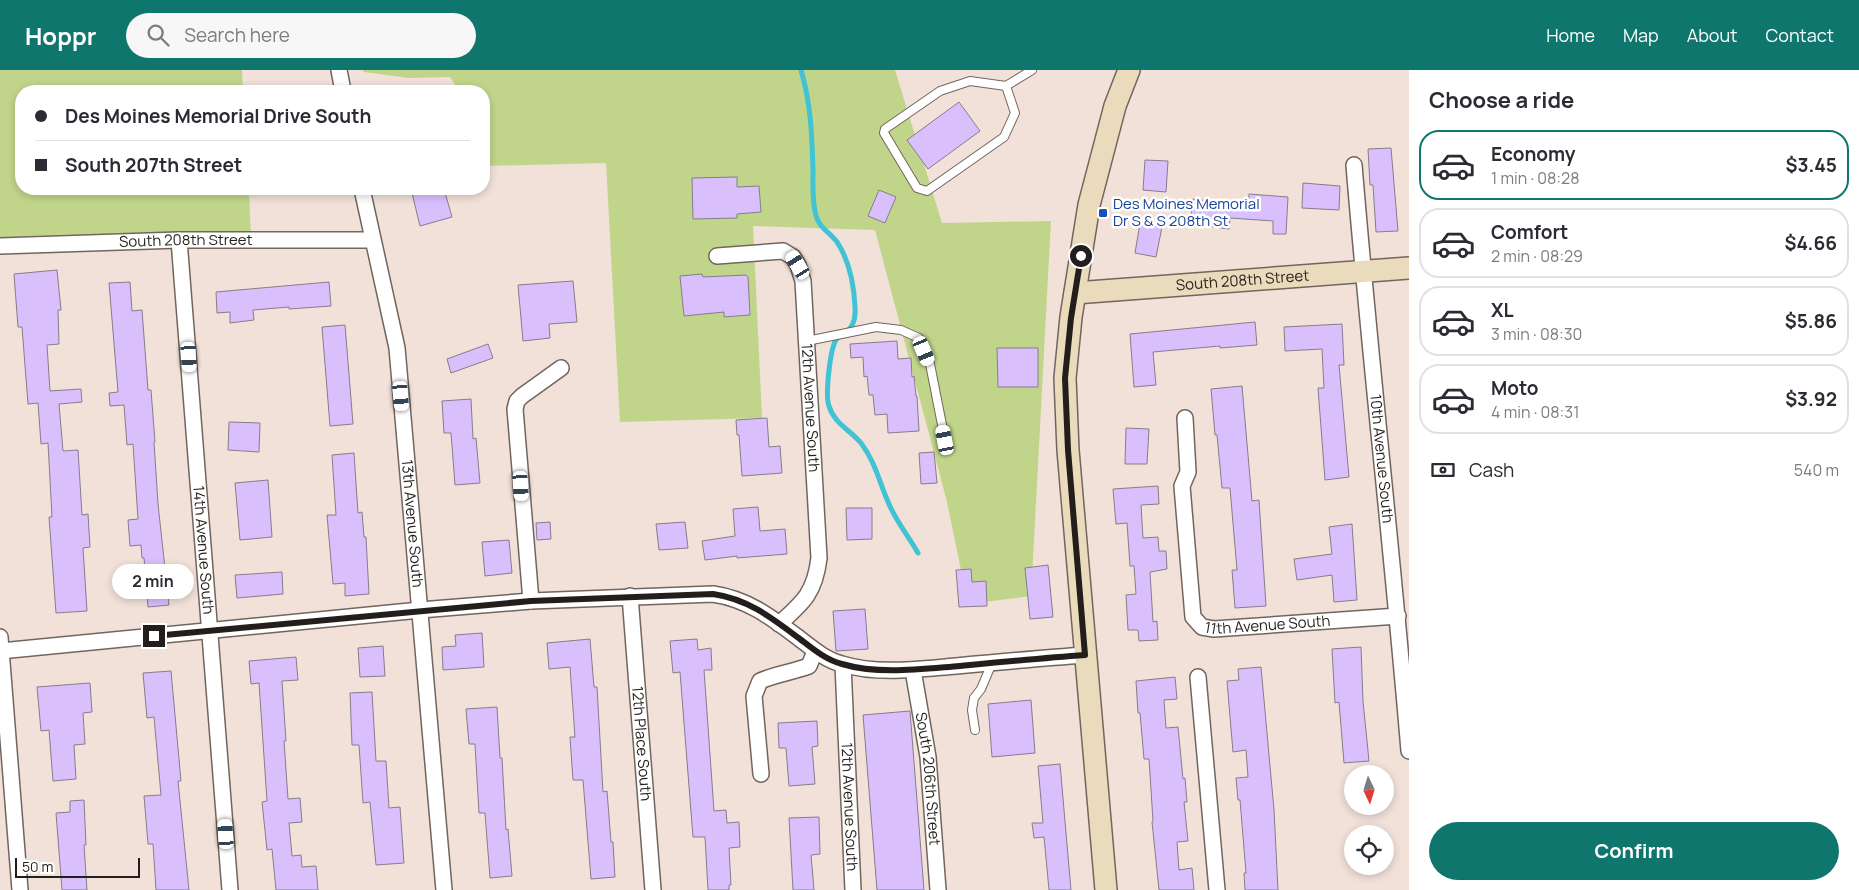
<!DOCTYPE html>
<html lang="en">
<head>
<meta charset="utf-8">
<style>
  :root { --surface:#fff; --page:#f7f7f7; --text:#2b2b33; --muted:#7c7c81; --line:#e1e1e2; --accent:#0f766e }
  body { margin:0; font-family:Manrope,sans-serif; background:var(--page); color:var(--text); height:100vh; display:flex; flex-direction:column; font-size:19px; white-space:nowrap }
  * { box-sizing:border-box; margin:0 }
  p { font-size:16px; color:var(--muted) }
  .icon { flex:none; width:28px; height:28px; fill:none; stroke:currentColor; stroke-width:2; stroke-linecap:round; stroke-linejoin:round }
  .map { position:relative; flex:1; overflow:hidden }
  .drawer { display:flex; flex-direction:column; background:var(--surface); width:450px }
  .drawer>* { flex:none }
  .guide { position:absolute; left:15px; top:15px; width:475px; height:110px; border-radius:20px; box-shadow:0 2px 8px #0003; display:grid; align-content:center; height:110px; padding:0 20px; background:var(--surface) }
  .needle { width:32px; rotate:176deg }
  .tools { position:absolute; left:1344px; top:695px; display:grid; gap:10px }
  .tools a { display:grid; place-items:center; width:50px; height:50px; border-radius:50%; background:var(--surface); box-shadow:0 2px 8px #0003; font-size:25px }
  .scale { position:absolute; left:15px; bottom:12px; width:125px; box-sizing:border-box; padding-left:5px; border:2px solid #231e1b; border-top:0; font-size:14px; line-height:18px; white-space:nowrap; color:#231e1b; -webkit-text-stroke:4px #fff; paint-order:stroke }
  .end { position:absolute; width:22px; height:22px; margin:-11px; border:6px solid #231e1b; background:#fff; box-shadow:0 0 0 2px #fff }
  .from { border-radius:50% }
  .bubble { position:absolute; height:35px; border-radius:18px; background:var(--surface); box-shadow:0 2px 8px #0003; font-size:16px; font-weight:700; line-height:35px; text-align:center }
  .car { position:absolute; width:15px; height:30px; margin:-15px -8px; border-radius:6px; box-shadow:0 0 4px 1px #0007; background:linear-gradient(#fff 24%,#345 0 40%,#fff 0 76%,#345 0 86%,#fff 0) }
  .guide b { display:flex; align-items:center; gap:18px; height:48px; font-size:19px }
  .guide b+b { border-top:1px solid var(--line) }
  .guide i { width:12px; height:12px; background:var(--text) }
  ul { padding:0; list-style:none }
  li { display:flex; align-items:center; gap:15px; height:70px; margin:0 10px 8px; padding:0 10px; border:2px solid var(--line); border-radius:20px }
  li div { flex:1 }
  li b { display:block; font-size:19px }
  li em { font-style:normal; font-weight:700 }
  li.current { border-color:var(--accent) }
  li>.icon { width:45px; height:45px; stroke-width:1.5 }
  h2 { padding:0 20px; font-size:22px; line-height:60px }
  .pay { display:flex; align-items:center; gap:12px; height:55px; padding:0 20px; font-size:19px }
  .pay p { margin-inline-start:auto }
  .primary-button { display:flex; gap:10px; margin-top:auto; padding:10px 20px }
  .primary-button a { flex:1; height:58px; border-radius:30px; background:var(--accent); color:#fff; font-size:20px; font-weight:700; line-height:58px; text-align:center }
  header { display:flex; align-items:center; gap:30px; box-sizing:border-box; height:70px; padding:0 25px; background:var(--accent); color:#fff }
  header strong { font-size:24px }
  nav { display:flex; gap:28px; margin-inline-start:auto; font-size:18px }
  .search { width:350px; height:45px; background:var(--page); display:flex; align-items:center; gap:12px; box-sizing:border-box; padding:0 18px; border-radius:28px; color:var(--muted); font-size:19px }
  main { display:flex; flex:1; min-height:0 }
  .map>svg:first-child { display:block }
</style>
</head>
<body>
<header>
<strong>Hoppr</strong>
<div class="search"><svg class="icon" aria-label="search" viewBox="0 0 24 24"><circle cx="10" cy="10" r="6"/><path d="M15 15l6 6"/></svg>Search here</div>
<nav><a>Home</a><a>Map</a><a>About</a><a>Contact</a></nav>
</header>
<main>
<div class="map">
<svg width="1409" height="820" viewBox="0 0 1409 820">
  <rect width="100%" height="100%" fill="#f1e1d9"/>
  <!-- green -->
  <path fill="#c1d58a" d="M0,0H242L243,21H21V119H249L251,169L0,176Z
    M363,0H895L942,153L1051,151L1031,526L968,534L947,432L875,160L753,156L762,348L620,352L606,93L484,96V21H459L450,7L409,8L364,2Z"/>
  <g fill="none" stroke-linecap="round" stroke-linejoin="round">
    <!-- stream -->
    <path stroke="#42c2d5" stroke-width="5" d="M801,0C811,33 812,67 813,101C813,116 812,132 816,146C820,159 830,162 837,172C849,190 854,215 855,237C856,248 854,257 845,263C842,266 838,266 836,270C830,279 825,326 829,336C834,353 850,360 861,373C876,393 879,412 889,434C896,451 909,467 918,483"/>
  </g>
  <!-- building -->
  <path fill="#dabffd" stroke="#837e8b" d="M959,32L980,61L928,99L907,70Z
    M1391,78L1398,161L1376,162L1373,115H1370L1368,79Z
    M1145,90L1168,91L1166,122L1143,120Z
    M737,107V117L759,116L761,142L737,144V148L693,149L692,108Z
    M1303,113L1340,116L1339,140L1302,138Z
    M411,119H444L452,147L420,156Z
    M879,120L896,127L885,153L868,146Z
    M1249,124L1288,127L1286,164H1273V151L1230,148L1229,159L1190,154L1193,129L1248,136Z
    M1140,153L1162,157L1156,187L1135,183Z
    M57,200L61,240H58L59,274L47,275L50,321L81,319L82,332L59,334L63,381L78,380L82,445L88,444L90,477L83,478L87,541L56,543L49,447H52L48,373L41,374L38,333L28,334L22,257H18L14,204Z
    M702,204L703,207L746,205L748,207L750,245L724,247V242L684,246L680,206Z
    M573,211L577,252L549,254L550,268L523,271L518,215Z
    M130,212L132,241L142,240L148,320H151L155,372H154L158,434L169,535L148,537L144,488H142L141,475L130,476L128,450L138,449L133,374L127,375L124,335L110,336L109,323L118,322L109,213Z
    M329,212L331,236L289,239V237L253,240L254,250L230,253V242L217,243L216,222Z
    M1255,252L1257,275L1220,278V276L1153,282L1156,315L1134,317L1130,264Z
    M1342,254L1344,295H1339L1349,407L1325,410L1318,318H1324L1322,279L1285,281L1284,257Z
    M345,255L353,354L330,356L322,257Z
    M897,271L898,289L911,288L912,307L914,306L916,326H917L919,361L888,363L887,344L875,345L873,325H869L867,306L864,307L863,287L851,288L850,274Z
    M488,274L493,288L451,303L447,289Z
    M997,278H1038V317H998Z
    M1242,316L1252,431L1259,430L1266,536L1235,538L1232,500H1237L1230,418H1222L1217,365H1215L1211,319Z
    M471,329L473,369L476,368L480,413L455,415L451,363H444L442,331Z
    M767,348L769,377L780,376L782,403L742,406L739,365H737L736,350Z
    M229,352L260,353L259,382L228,380Z
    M1126,358L1149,359L1147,394H1125Z
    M934,382L937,413L921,414L919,383Z
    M354,383L358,443L362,442L364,467H366L369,524L345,526V513L333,514L327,445H336L332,385Z
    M268,410L272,467L240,470L235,413Z
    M1158,416L1159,434L1141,435L1143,468L1158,467L1159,481H1166L1167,499L1150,502L1153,552L1157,551L1158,570L1139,571L1138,560H1128L1126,525L1136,524L1134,496H1130L1127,453L1116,454L1113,419Z
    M758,437L760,461L785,459L787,484L737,488V486L705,490L702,471L735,466L733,439Z
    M846,438H872V469L847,470Z
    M550,452L551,469L537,470L536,453Z
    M685,452L688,478L659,480L656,454Z
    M1352,454L1357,530L1334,532L1332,505L1297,510L1294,489L1332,484L1329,457Z
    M509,470L512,503L485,506L482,472Z
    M1048,495L1053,547L1030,549L1025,498Z
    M971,499L972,512L986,511L987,536L959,537L956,500Z
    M282,502L283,524L237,528L235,505Z
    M865,539L868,579L836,581L833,541Z
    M482,563L484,597L443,600L442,577L456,576L455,565Z
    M590,569L594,617H597L603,722L607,721L611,772H613L615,807L591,809L583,710H573L570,667H575L570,597L549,599L547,573Z
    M697,569L698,580L711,578L712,600H704L714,741L726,740L727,753L739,752L740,777L729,778L731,815H729V820H708L705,767H693L680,602L673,603L670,571Z
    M383,576L385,606L360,607L358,578Z
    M1361,577L1363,631L1369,691L1344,693L1339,632L1335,633L1332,579Z
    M296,587L298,610L282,611L286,671H284L288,729L300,728L302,752L289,753L292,786L301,785L302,797L316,796L318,820H276L272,779L267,780L262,732L267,731L259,613L251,614L249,591Z
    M1261,597L1274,740L1278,820H1245L1244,803H1246L1240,730H1238L1236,708L1248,707L1246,680L1233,682L1230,647L1227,611L1239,610L1238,599Z
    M171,601L181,711H178L189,820H156L153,774H148L144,726L161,725L154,647L147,648L143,603Z
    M1175,607L1177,629L1164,630L1166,658L1178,657L1183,709L1185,708L1187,732H1184L1188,771L1177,772L1179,800L1192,798L1194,820H1159L1152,752L1153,751L1149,689H1144L1140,643H1138L1136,611Z
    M90,613L92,642L83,643L85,674L74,675L76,709L53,711L49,660L41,661L37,617Z
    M372,622L376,691H386L389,738L400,737L404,793L376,795L370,732L363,733L359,675H352L350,623Z
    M1031,630L1035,683L992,687L988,634Z
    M497,637L500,688H502L506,760L508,759L512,806L490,808L485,743H479L475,674H469L466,639Z
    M910,641L924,820H877L863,645Z
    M817,651L818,676L812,677L815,714L789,716L786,678H779L778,653Z
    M1060,694L1071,820H1049L1044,767L1034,768L1032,753H1043L1038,696Z
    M84,730L86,775H84L87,820H62L56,743L70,742V731Z
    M819,747L820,784L811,785L814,820H793L789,748Z"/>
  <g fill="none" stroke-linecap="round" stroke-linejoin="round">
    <!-- lane casing -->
    <g stroke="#72655e" stroke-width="10">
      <path id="lane" d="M1006,16L1015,43L1004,67L927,121L917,118L884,63L885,59L940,21L970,11L1006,16L1032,0
        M807,271L876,257L901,260L919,268L930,294L945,370
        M975,660L972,640L974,628L981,619L992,593"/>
    </g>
    <!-- street casing -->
    <g stroke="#72655e" stroke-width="18">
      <g id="street">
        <path d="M339,0L343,21"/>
        <path id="s1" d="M1354,95C1370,291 1393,486 1409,681"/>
        <path id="s2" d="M362,119L397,278L444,820"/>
        <path id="s3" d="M179,170L230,820"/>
        <path id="s4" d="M0,176L179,170H372"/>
        <path id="s5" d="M717,186L783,181L793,187L798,195L803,211L819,488C815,522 804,532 779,554"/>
        <path id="s6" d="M1185,348L1188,402L1182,416L1193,547L1202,557L1214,559L1398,546"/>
        <path id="s7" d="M630,526L653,820"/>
        <path d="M531,531L515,339L517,331L522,326L561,298"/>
        <path d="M0,567L20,820"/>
        <path d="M0,581L420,540L531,531L713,524C748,529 772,548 800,569C813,579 826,590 842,594C878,605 919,599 956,596C999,592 1042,588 1085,585"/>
        <path id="s8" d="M843,595L853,820"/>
        <path id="s9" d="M913,600L928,687L938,820"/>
        <path d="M1198,607L1217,820"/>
        <path d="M761,704L754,626L760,611C776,604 793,602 809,596L815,581"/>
      </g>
    </g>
    <!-- secondary casing -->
    <g stroke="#72655e" stroke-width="24">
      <g id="secondary">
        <path id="s10" d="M1075,223L1409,198"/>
        <path d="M1106,820L1068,380L1065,308L1071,247L1089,135L1115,36L1129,0"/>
      </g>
    </g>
    <!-- lane -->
    <use href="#lane" stroke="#fff" stroke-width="8"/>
    <!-- street -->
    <use href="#street" stroke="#fff" stroke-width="15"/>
    <!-- secondary -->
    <use href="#secondary" stroke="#e9dbbb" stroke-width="21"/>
  </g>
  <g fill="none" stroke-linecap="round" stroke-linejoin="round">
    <!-- route -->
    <path stroke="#231e1b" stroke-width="6" d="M154,566L531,531L713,524C748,529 772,548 800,569C813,579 826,590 842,594C879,605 922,599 960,596C1002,592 1043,588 1085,585L1068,380L1065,308L1071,248L1081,186"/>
  </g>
  <!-- markers -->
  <rect fill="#1a4fb4" stroke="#fff" stroke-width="2" x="1098" y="138" width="10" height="10" rx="2.5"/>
  <g text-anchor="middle" stroke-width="5" stroke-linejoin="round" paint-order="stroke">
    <!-- transit labels -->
    <g font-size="15" fill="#164399" stroke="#fff" text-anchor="start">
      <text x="1113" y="139">Des Moines Memorial<tspan x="1113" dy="17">Dr S &amp; S 208th St</tspan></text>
    </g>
    <!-- street labels -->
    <g font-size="15" fill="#231e1b" stroke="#fff">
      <text dy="5" stroke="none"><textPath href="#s4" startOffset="186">South 208th Street</textPath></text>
      <text dy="5" stroke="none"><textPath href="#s10" startOffset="168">South 208th Street</textPath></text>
      <text dy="5" stroke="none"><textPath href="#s5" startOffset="231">12th Avenue South</textPath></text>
      <text dy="5" stroke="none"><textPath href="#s1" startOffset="295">10th Avenue South</textPath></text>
      <text dy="5" stroke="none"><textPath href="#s2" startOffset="339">13th Avenue South</textPath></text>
      <text dy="5" stroke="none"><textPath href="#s3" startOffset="311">14th Avenue South</textPath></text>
      <text dy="5" stroke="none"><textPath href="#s6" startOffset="280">11th Avenue South</textPath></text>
      <text dy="5" stroke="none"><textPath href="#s7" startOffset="148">12th Place South</textPath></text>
      <text dy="5" stroke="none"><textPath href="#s9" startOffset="110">South 206th Street</textPath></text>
      <text dy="5" stroke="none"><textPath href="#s8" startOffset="142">12th Avenue South</textPath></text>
    </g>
  </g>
</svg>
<div class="tools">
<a><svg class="needle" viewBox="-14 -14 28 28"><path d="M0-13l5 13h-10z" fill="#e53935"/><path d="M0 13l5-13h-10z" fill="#7c7c81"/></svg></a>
<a><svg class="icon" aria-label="locate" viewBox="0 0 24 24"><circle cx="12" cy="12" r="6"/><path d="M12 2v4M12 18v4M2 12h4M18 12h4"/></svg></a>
</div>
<div class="scale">50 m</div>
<i class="end from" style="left:1081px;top:186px"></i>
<i class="end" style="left:154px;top:566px"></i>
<div class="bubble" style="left:112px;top:494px;width:82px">2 min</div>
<i class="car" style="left:798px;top:195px;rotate:328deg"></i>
<i class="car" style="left:924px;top:281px;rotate:157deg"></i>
<i class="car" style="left:189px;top:287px;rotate:176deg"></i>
<i class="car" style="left:401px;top:326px;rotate:175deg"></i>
<i class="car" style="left:945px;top:370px;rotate:349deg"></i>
<i class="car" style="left:521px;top:416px;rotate:176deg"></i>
<i class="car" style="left:226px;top:764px;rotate:356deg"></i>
<div class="guide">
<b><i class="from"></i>Des Moines Memorial Drive South</b>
<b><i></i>South 207th Street</b>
</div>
</div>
<section class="drawer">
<h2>Choose a ride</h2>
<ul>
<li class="current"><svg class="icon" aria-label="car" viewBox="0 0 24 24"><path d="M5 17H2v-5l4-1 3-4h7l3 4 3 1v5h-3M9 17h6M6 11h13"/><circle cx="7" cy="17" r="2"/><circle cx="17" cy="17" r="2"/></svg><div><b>Economy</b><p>1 min · 08:28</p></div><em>$3.45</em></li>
<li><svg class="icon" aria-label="car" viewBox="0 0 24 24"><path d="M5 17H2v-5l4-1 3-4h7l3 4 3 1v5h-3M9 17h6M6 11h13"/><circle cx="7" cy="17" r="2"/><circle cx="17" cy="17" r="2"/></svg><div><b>Comfort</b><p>2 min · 08:29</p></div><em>$4.66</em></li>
<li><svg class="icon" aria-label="car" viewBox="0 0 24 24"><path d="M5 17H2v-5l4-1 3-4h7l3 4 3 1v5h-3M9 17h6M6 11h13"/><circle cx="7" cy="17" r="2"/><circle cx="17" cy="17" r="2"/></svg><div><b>XL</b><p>3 min · 08:30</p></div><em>$5.86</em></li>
<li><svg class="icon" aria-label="car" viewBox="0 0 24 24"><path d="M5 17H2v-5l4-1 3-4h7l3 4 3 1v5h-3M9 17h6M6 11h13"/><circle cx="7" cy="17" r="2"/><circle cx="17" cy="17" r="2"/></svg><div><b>Moto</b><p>4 min · 08:31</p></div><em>$3.92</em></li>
</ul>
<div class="pay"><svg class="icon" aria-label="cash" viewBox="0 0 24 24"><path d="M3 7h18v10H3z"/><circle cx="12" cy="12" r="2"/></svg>Cash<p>540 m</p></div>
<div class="primary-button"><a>Confirm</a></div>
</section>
</main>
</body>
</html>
